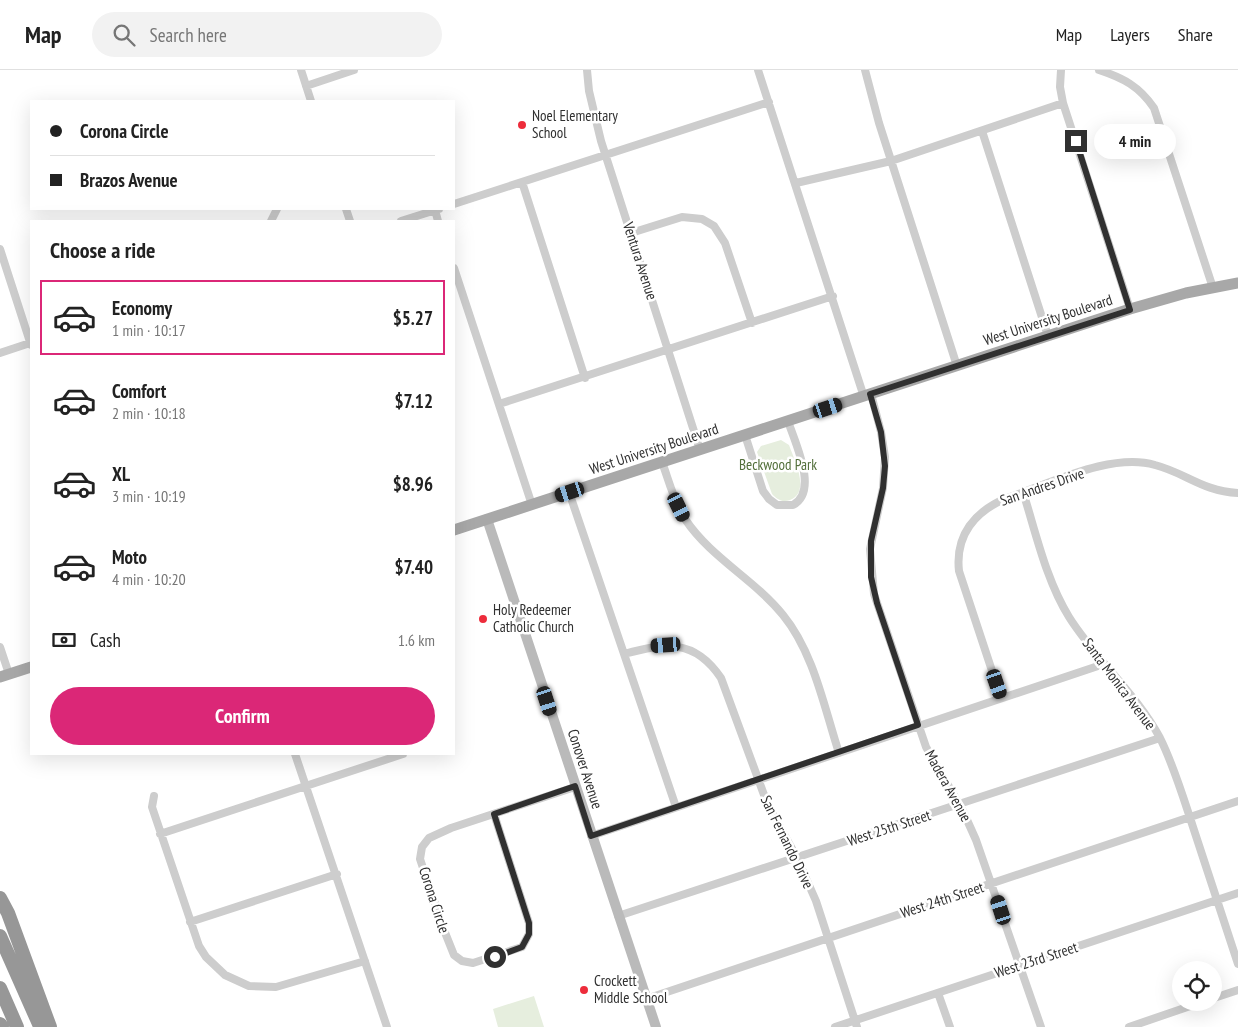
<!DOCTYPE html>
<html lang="en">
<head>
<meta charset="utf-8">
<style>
  :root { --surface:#fff; --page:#f2f2f2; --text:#222; --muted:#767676; --line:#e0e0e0; --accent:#db2777 }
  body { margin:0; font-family:"PT Sans Narrow",sans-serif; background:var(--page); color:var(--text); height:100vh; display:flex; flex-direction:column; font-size:19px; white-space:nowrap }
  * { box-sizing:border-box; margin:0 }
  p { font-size:16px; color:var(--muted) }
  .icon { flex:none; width:28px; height:28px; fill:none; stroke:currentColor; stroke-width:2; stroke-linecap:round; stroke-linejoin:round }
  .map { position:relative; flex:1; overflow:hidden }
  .side { position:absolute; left:30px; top:150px; width:425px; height:535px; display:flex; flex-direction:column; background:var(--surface); border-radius:0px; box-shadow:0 5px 20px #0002 }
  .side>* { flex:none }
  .hud { position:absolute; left:30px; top:30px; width:425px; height:110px; border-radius:0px; box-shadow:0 5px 20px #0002; display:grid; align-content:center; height:110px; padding:0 20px; background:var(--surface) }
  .tools { position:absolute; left:1172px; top:891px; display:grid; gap:10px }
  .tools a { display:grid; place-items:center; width:50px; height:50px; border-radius:50%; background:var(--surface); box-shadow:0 5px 20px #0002; font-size:25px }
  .end { position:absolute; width:22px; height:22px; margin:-11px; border:6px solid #303030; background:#fff; box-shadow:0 0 0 2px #fff }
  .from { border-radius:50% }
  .bubble { position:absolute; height:35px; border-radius:18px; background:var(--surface); box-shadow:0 5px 20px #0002; font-size:16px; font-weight:800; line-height:35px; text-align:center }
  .car { position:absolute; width:15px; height:30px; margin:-15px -8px; border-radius:6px; box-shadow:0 0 4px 1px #0007; background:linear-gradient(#222 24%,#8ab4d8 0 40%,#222 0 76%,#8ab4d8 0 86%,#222 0) }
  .hud b { display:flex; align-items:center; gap:18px; height:48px; font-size:19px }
  .hud b+b { border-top:1px solid var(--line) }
  .hud i { width:12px; height:12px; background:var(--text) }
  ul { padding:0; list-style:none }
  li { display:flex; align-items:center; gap:15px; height:75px; margin:0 10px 8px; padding:0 10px; border:2px solid transparent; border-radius:0px }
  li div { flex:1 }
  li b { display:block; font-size:19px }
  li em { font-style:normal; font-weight:800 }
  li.selected { border-color:var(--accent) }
  li>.icon { width:45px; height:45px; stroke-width:1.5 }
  h2 { padding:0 20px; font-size:22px; line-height:60px }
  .pay { display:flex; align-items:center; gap:12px; height:55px; padding:0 20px; font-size:19px }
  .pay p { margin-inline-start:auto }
  .button { display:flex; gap:10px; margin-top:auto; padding:10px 20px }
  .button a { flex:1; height:58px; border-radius:30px; background:var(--accent); color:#fff; font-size:20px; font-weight:800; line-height:58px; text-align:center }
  header { display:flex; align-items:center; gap:30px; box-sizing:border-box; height:70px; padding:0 25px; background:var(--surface); border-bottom:1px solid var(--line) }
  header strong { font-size:24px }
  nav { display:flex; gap:28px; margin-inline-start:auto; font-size:18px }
  .search { width:350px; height:45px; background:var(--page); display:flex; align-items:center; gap:12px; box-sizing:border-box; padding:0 18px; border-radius:28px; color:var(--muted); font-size:19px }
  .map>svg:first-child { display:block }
</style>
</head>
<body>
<header>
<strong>Map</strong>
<div class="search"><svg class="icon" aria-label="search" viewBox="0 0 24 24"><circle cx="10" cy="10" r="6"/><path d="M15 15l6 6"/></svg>Search here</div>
<nav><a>Map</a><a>Layers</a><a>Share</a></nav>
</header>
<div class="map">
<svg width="1238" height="957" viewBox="0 0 1238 957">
  <rect width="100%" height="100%" fill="#fff"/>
  <!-- green -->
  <path fill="#e6eede" d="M781,370L789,375C794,389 811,422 790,430C782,433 777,429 772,424L757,382L761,376Z
    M534,926L544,957H498L493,939Z"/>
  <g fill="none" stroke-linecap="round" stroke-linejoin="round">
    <!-- street -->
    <path stroke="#cdcdcd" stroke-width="8" d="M301,0L311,31
      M587,0L589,21L601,71L700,380
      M758,0L864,327
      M865,0L879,53L957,296
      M1061,0L1060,17L1063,33L1130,239
      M1099,0C1123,8 1139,16 1154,38L1213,218
      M306,16L354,0
      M982,61L1048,266
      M522,112L585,308
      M796,113L891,91L1063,33
      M454,134L769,32
      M346,139L350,151
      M435,140L438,151
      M271,151L277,139
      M401,151L439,139
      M631,163L682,147L702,149L714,156L725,173L752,253
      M0,179L31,275
      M454,198L532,435
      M0,283L30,273
      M871,324L881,362L885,387L883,418L870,479L874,524L926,677L963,741L976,770L1041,957
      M499,334L833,226
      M745,365L763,421L769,429L777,435H793C819,421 795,373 788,351
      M662,392C669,411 674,432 685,449C711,488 754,509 783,545C814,583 824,637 839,683
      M569,422L676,737
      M1023,422C1036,463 1046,510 1069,547C1096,590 1136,623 1160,668C1174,696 1183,727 1193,757C1208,803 1223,848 1238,894
      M0,577L9,604
      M624,584C665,573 694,568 721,608L767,733L797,788L816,831L857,957
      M1001,628L959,501C955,465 975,441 1007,428C1050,414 1111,382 1155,395C1186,403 1202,421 1238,423
      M295,684L387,957
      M154,726L152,737L199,876L206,887L225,905L249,916L276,917L365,891
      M494,744L529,853V864L522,877L473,893L462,891L454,885L444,860L420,789L422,777L429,768L451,758L575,717
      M160,764L403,684
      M591,766L1104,594
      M618,846L1160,668
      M190,852L337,804
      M938,923L950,957
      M1214,928L1238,920
      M646,929L1238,731
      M835,957L1238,823
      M1129,957L1202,932"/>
    <!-- secondary -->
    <path stroke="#bababa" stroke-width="10" d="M487,449L656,957"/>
    <!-- primary -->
    <path stroke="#a8a8a8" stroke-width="11" d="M454,460L1130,239L1186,223L1238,213
      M0,607L31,597"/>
    <!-- highway -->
    <path stroke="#979797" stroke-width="14" d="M0,828L8,843L50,957
      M0,866L39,954
      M0,918L17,957
      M0,954L2,957"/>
  </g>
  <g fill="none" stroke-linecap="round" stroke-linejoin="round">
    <!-- route -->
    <path stroke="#303030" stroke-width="6" d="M495,887L522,877L529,864V853L494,744L575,716L591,766L918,655L877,533L871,507V471L883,418L885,396L881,362L870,324L1130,240L1076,71"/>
  </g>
  <!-- markers -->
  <g fill="#ed2c3b" stroke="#fff" stroke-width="2">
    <circle cx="522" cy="55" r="5"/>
    <circle cx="483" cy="549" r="5"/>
    <circle cx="584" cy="920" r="5"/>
  </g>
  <g text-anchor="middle" stroke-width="5" stroke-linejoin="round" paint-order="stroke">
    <!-- poi labels -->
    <g font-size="15" fill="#303030" stroke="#fff" text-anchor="start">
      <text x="532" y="51">Noel Elementary<tspan x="532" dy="17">School</tspan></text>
      <text x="493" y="545">Holy Redeemer<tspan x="493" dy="17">Catholic Church</tspan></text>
      <text x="594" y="916">Crockett<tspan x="594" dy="17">Middle School</tspan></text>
    </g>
    <!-- street labels -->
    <g font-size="15" fill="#303030" stroke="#fff">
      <text transform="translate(640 191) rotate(72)" y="5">Ventura Avenue</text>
      <text transform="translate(1048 250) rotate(-18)" y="5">West University Boulevard</text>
      <text transform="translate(654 379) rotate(-18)" y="5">West University Boulevard</text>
      <text transform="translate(1042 417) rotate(-19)" y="5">San Andres Drive</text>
      <text transform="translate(1119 614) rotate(53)" y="5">Santa Monica Avenue</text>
      <text transform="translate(585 699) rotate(72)" y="5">Conover Avenue</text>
      <text transform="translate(948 716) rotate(61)" y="5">Madera Avenue</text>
      <text transform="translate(889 758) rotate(-18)" y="5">West 25th Street</text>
      <text transform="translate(787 772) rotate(64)" y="5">San Fernando Drive</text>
      <text transform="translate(434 830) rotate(72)" y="5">Corona Circle</text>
      <text transform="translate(942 830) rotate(-18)" y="5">West 24th Street</text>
      <text transform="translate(1036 890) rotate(-18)" y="5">West 23rd Street</text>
    </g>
    <!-- park labels -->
    <g font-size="15" fill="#536f3b" stroke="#fff">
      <text x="778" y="400">Beckwood Park</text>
    </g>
  </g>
</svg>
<div class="tools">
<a><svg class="icon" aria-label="locate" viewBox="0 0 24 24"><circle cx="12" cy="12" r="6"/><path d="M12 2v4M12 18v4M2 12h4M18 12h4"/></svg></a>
</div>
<i class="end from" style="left:495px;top:887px"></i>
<i class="end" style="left:1076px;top:71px"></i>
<div class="bubble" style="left:1094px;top:54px;width:82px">4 min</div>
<i class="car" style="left:828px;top:338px;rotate:72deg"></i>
<i class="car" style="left:570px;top:422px;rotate:252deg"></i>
<i class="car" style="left:679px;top:437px;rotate:154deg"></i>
<i class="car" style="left:666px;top:575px;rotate:266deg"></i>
<i class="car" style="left:997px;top:614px;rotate:161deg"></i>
<i class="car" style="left:547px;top:631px;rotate:162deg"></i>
<i class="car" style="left:1001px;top:840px;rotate:342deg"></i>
<div class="hud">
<b><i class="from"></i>Corona Circle</b>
<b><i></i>Brazos Avenue</b>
</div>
<section class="side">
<h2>Choose a ride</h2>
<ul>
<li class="selected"><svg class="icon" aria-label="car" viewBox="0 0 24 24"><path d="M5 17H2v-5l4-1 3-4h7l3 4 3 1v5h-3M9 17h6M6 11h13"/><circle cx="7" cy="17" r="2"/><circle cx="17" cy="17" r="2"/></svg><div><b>Economy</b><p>1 min · 10:17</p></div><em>$5.27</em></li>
<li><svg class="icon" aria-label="car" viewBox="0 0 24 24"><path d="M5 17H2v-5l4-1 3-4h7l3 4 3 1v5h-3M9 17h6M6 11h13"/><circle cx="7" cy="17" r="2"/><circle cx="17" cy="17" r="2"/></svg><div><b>Comfort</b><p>2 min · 10:18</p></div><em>$7.12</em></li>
<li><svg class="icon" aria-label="car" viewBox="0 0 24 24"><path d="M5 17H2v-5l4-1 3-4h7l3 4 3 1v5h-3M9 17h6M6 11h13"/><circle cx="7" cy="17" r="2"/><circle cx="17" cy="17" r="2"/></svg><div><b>XL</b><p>3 min · 10:19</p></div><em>$8.96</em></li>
<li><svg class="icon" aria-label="car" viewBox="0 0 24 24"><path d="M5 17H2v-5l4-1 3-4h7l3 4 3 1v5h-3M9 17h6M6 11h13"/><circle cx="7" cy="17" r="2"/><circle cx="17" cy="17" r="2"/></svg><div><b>Moto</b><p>4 min · 10:20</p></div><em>$7.40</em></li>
</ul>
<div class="pay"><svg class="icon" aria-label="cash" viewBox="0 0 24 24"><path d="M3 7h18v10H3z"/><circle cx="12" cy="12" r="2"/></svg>Cash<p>1.6 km</p></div>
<div class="button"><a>Confirm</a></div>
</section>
</div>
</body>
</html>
